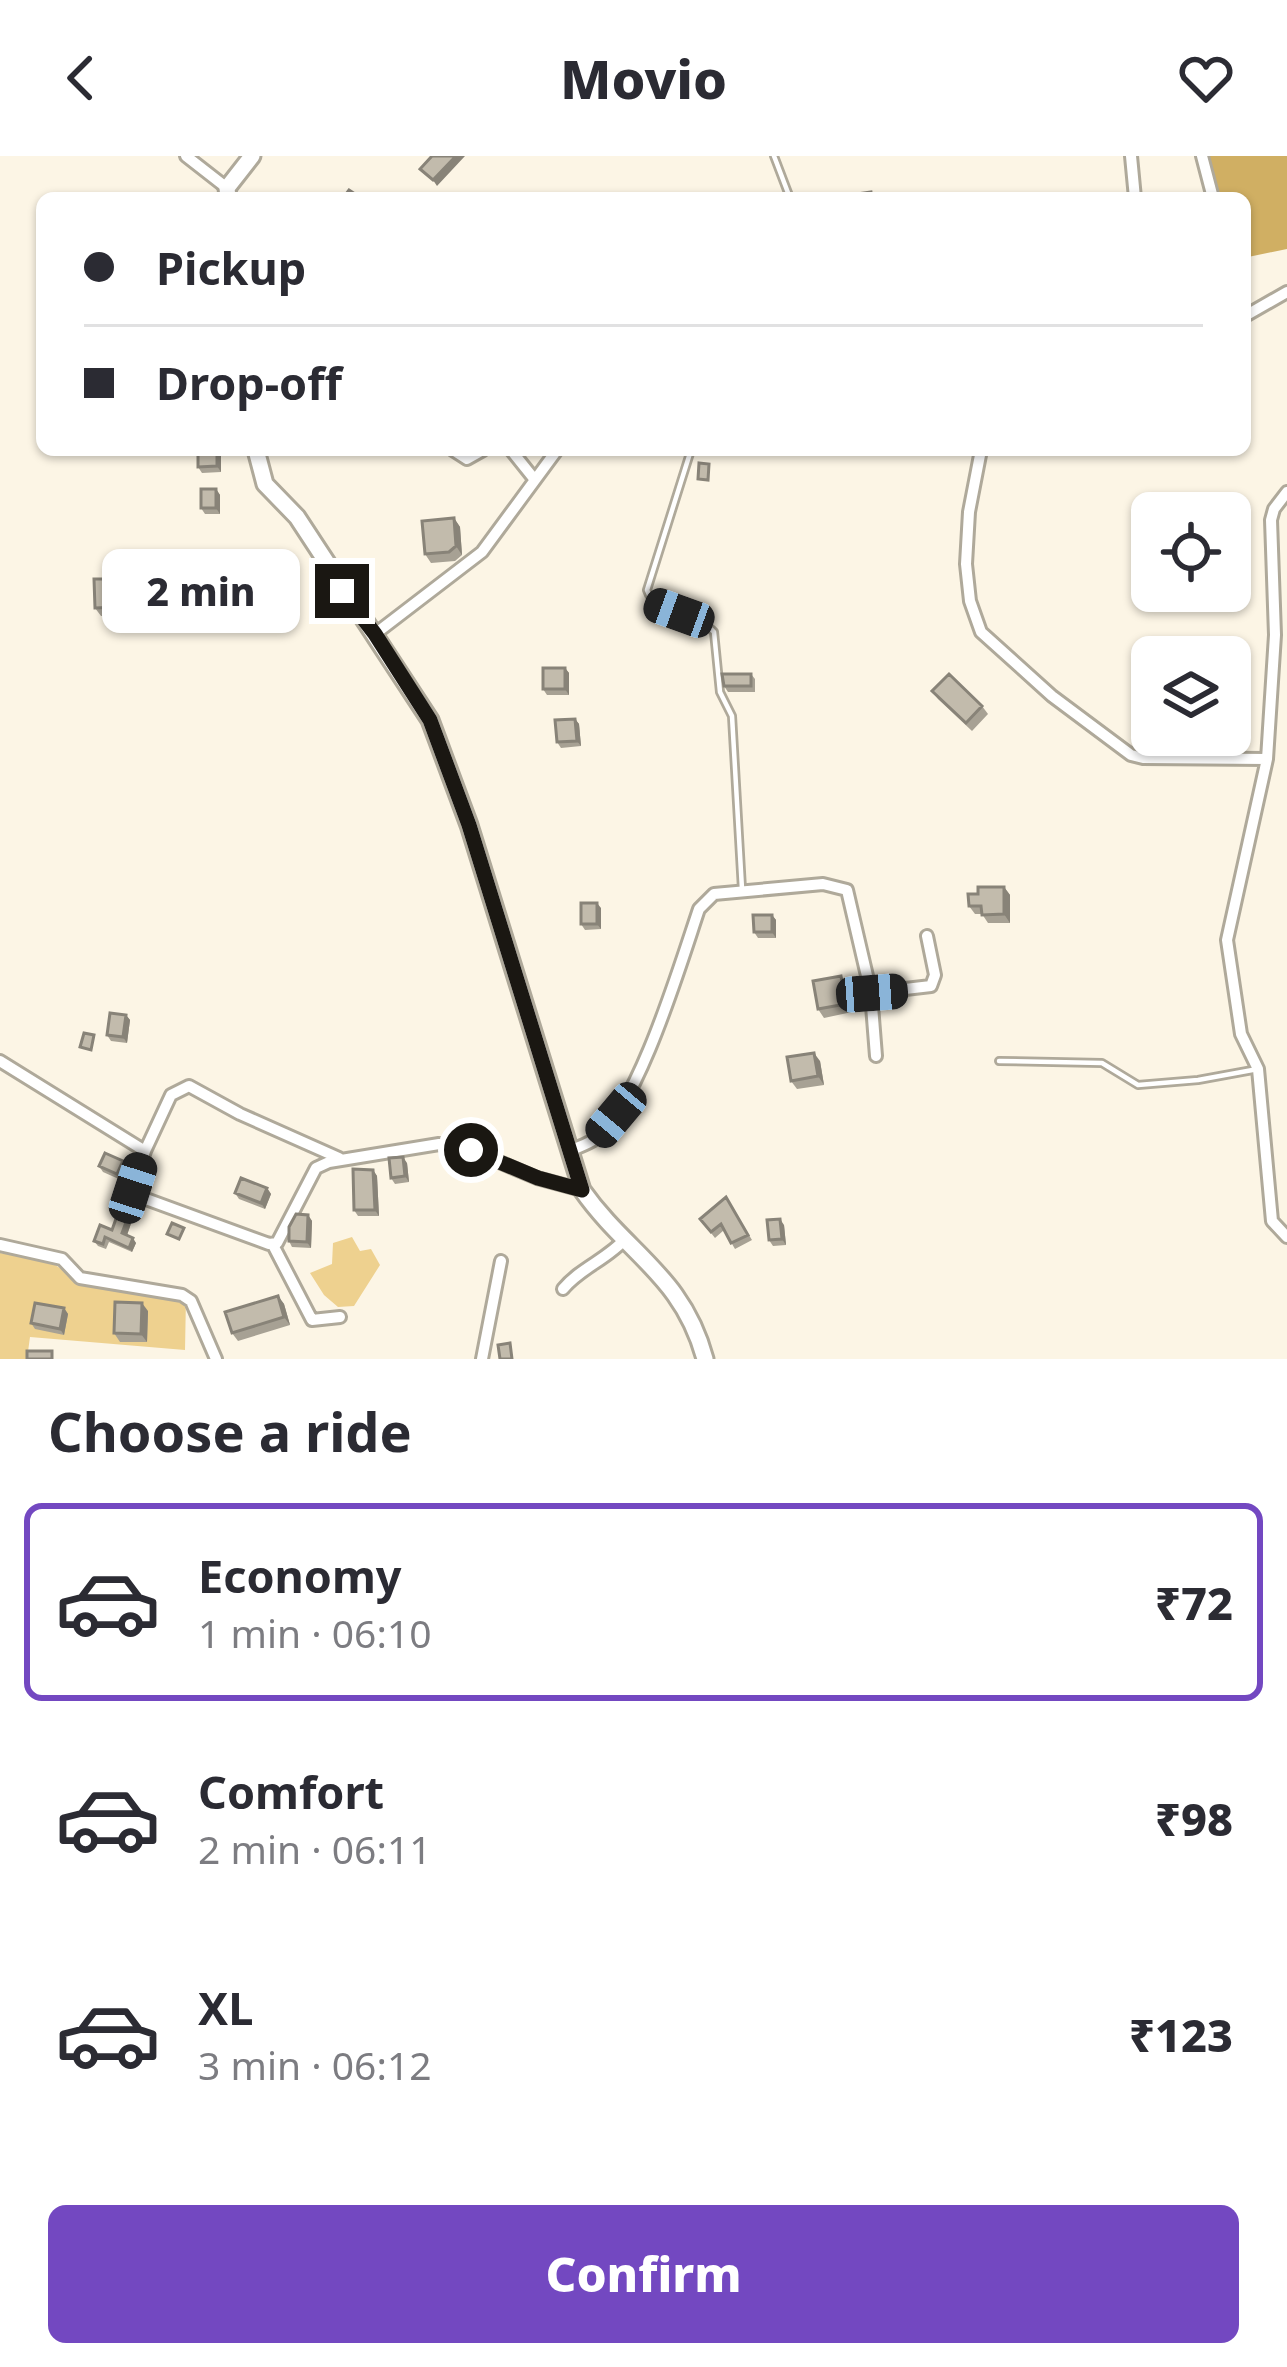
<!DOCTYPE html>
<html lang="en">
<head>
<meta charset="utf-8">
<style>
  :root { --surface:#fff; --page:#f2f2f3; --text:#2b2b33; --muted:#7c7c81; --line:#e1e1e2; --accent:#7348c1 }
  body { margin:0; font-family:"Noto Sans",sans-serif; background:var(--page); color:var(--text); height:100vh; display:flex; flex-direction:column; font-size:45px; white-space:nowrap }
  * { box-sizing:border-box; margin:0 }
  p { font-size:39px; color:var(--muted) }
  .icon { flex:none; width:66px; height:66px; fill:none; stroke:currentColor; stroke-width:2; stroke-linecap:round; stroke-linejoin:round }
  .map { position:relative; height:1203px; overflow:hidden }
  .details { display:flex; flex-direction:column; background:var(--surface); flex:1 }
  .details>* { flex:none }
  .top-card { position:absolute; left:36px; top:36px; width:1215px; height:264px; border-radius:18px; box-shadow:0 3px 9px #0004; display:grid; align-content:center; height:264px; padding:0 48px; background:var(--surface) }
  .buttons { position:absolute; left:1131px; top:336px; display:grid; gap:24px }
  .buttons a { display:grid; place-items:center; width:120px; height:120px; border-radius:18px; background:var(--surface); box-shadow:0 3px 9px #0004; font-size:60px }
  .end { position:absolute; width:54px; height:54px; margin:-27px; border:15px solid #1a1712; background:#fff; box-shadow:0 0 0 6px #fff }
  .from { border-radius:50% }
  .bubble { position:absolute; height:84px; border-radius:18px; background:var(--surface); box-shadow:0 3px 9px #0004; font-size:39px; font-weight:800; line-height:84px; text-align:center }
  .car { position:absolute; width:36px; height:72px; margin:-36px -18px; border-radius:15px; box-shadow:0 0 9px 3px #0007; background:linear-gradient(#222 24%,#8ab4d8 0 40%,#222 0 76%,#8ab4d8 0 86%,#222 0) }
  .top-card b { display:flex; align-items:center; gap:42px; height:114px; font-size:45px }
  .top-card b+b { border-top:3px solid var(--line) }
  .top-card i { width:30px; height:30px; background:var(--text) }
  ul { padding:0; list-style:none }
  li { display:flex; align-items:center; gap:36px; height:198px; margin:0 24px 18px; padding:0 24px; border:6px solid transparent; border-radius:18px }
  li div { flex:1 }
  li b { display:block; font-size:45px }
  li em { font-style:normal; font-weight:800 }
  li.current { border-color:var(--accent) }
  li>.icon { width:108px; height:108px; stroke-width:1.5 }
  h2 { padding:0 48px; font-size:54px; line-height:144px }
  .primary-button { display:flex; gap:24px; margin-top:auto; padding:24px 48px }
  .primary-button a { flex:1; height:138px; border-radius:18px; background:var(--accent); color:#fff; font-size:48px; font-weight:800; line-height:138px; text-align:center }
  header { display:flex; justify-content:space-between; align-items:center; height:156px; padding:0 48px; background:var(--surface); font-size:54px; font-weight:800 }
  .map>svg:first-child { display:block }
</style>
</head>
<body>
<header><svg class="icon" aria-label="back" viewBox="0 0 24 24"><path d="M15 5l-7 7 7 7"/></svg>Movio<svg class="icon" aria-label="heart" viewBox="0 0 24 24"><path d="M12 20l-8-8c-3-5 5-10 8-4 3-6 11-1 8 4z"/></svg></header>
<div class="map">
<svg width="1287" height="1203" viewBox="0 0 1287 1203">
  <rect width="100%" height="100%" fill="#fcf5e5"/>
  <!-- green -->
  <path fill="#eed18f" d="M352,1081L360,1095L371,1093L380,1109L354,1150L338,1151L324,1139L310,1117L332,1108L333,1087Z
    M0,1097L49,1105L89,1131L186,1141L185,1194L30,1181L27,1203H0Z"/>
  <!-- forest -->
  <path fill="#d0af63" d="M1203,0H1287V93L1248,101L1245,42H1222Z"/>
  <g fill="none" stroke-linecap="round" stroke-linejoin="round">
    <!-- lane casing -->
    <g stroke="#afa99a" stroke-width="10">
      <path id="lane" d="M774,0L790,42
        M691,294L647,434C655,460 696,457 714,476L720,536L732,560L742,733
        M999,905L1102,907L1138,929L1198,924L1258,913"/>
    </g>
    <!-- street casing -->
    <g stroke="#afa99a" stroke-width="16">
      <path id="street" d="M186,0L227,32
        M1131,0L1135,42
        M1202,0L1213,42
        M1245,160L1287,136
        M453,294L467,303L483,294
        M511,294L535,324
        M981,294L969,356L966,408L970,445L981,476L1052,540L1131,599L1143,602L1267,603
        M1287,336L1274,353L1271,364L1275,479L1267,603L1227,784L1241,878L1258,913L1272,1065L1287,1081
        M375,478L482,396L557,294
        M871,837L931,830L935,819L927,780
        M0,905L145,995L132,1032L135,1039L269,1088L277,1087L316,1012L329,1006L439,988L471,994L537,1022L582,1034
        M145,995L171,939L189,930L240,958L339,1002
        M570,995C578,991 588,988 595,983C638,951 681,806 699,753L714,738L823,728L847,734L871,837L876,900
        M0,1089L62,1103L80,1122L182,1139L191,1145L216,1203
        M273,1089L312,1164L340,1161
        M563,1133C580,1112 608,1103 626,1082
        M482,1203L501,1105"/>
    </g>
    <!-- secondary casing -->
    <g stroke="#afa99a" stroke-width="21">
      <path id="secondary" d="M228,42L227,32L252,0
        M256,294L265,328L297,361L430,564L469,669L582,1034C627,1098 683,1120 705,1203"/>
    </g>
    <!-- lane -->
    <use href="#lane" stroke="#fff" stroke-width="4.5"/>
    <!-- street -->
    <use href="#street" stroke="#fff" stroke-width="10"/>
    <!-- secondary -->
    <use href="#secondary" stroke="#fff" stroke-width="15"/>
  </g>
  <!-- wall -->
  <path fill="#a7a194" d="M221,294V316L202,317L198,311Z
    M216,333L220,339V358H205L201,352Z
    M454,362L460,371L462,399L455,405L431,407L425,398Z
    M119,423L125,432L126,460H101L95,452Z
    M565,512L569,517V539H547L543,533Z
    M751,518L755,523V536H728L724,530Z
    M932,535L982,550L988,558L972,575L938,543Z
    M575,563L579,568L581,590L561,592L557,586Z
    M1004,731L1010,739V767H988L982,758H975L969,750L978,738Z
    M601,752V773L585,774L581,768Z
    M772,759L776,764V782H758L754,776Z
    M847,828L852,856L824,862L818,853Z
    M126,859L130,864L127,887L111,885L107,879Z
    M820,905L824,929L797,933L791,925Z
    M407,1007L409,1026L395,1028L391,1022Z
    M99,1010L127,1011L121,1024L103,1016Z
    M373,1014L377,1020L379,1060H358L354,1054Z
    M267,1032L271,1038L265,1053L239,1043L235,1037Z
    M726,1041L752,1084L735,1093L724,1074L715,1082L700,1063Z
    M137,1050L127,1079L136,1087L132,1096L109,1086L106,1093L98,1090L94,1085L112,1074Z
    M308,1059L312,1065L311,1092L292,1091L289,1085Z
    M784,1069L786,1089L773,1090L769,1084Z
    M278,1140L284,1148L290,1169L238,1185L232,1177Z
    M64,1152L68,1158L64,1179L35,1173L31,1167Z
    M148,1155L147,1186H120L114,1177Z"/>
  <!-- shaded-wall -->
  <path fill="#888378" d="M456,0H465L437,30L433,24Z
    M217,294H221V316L217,310Z
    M216,333L220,339V358L216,352Z
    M454,362L460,371L462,399L456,390Z
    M119,423L125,432L126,460L120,451Z
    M565,512L569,517V539L565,533Z
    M575,563L579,568L581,590L577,585Z
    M1004,731L1010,739V767L1004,758Z
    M597,747L601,752V773L597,768Z
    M772,759L776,764V782L772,776Z
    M841,820L847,828L852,856L846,848Z
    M126,859L130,864L127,887L123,881Z
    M814,897L820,905L824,929L818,920Z
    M403,1001L407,1007L409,1026L405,1020Z
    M123,1005L127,1011L121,1024L117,1018Z
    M373,1014L377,1020L379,1060L375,1054Z
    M267,1032L271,1038L265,1053L261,1047Z
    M134,1045L137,1050L126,1082L122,1077Z
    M308,1059L312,1065L311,1092L307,1086Z
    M780,1063L784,1069L786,1089L782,1083Z
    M133,1082L136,1087L132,1096L129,1092Z
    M278,1140L284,1148L290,1169L284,1161Z
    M142,1147L148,1155L147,1186L141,1178Z
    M64,1152L68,1158L64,1179L60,1173Z"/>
  <!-- building -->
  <path fill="#c2bbac" stroke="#888378" stroke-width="3" d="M432,0H456L433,24L420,13Z
    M349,34L361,42H343Z
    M871,36L872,42H858L857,38Z
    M198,294H217V310L198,311Z
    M699,307L709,308L708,324L698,323Z
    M201,333H216V352H201Z
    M454,362L456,390L449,396L425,398L422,365Z
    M94,423H119L120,451L95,452Z
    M543,512H565V533H543Z
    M722,518H751V530H724Z
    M949,518L982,550L966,567L932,535Z
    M575,563L577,585L557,586L555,564Z
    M978,731H1004V758L982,759L981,750H969L968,738H978Z
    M581,747H597V768H581Z
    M753,759H772V776H754Z
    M841,820L846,848L818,853L813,825Z
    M110,857L126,859L123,881L107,879Z
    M84,877L94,879L91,894L80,891Z
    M814,897L818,920L791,925L787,901Z
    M105,997L123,1005L117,1018L99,1010Z
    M403,1001L405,1020L391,1022L389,1002Z
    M353,1013L373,1014L375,1054H354Z
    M241,1022L267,1032L261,1047L235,1037Z
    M124,1040L134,1045L122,1077L133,1082L129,1092L105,1081L103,1088L94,1085L100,1069L112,1074Z
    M726,1041L748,1079L731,1087L721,1068L711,1076L700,1063Z
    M296,1058L308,1059L307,1086L289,1085V1071Z
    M780,1063L782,1083L769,1084L767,1064Z
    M172,1067L184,1072L179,1083L167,1078Z
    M278,1140L284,1161L232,1177L225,1156Z
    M115,1146L142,1147L141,1178L114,1177Z
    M35,1147L64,1152L60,1173L31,1167Z
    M510,1187L512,1203H500L498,1189Z
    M27,1195H52V1203H27Z"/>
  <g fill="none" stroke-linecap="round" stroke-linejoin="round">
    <!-- route -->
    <path stroke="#1a1712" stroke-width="15" d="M342,435L375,478L430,564L469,669L582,1034L538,1022L471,994"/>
  </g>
</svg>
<div class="buttons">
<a><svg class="icon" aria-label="locate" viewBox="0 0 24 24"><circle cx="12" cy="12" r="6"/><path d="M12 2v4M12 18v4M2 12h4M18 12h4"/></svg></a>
<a><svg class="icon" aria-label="layers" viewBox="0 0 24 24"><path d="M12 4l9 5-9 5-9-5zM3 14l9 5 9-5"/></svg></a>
</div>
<i class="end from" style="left:471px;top:994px"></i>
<i class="end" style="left:342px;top:435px"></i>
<div class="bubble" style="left:102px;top:393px;width:198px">2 min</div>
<i class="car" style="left:679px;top:457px;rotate:290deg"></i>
<i class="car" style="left:872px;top:837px;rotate:86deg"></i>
<i class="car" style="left:616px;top:959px;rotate:220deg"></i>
<i class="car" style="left:133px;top:1032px;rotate:18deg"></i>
<div class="top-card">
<b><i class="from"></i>Pickup</b>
<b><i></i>Drop-off</b>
</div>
</div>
<section class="details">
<h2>Choose a ride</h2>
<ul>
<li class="current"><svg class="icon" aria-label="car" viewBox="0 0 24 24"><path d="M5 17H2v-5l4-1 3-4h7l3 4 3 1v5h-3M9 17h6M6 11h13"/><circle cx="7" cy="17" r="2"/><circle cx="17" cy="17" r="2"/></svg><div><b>Economy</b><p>1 min · 06:10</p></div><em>₹72</em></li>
<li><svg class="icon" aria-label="car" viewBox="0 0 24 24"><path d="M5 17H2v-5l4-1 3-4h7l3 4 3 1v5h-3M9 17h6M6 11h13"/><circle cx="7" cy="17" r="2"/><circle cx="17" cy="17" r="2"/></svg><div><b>Comfort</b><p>2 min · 06:11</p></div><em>₹98</em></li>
<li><svg class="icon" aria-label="car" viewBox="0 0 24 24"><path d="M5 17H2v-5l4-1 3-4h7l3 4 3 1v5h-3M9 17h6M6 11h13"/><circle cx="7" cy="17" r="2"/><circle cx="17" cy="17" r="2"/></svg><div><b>XL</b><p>3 min · 06:12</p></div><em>₹123</em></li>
</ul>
<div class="primary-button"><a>Confirm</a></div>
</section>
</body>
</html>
